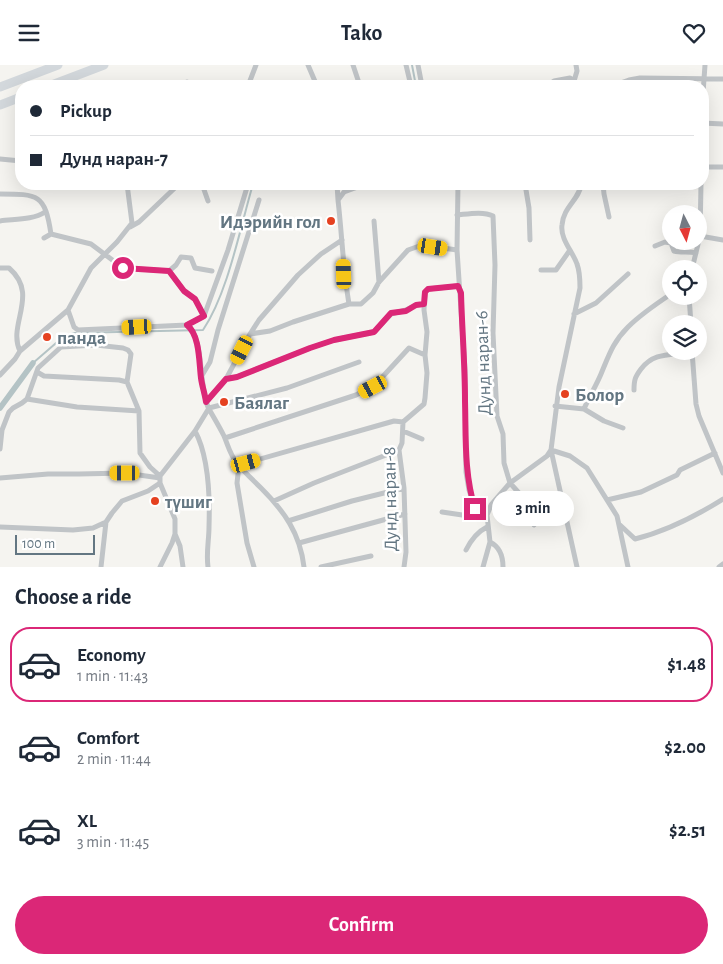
<!DOCTYPE html>
<html lang="en">
<head>
<meta charset="utf-8">
<style>
  :root { --surface:#fff; --page:#f2f2f3; --text:#1f2937; --muted:#747a83; --line:#e0e1e3; --accent:#db2777 }
  body { margin:0; font-family:"Alegreya Sans",sans-serif; background:var(--page); color:var(--text); height:100vh; display:flex; flex-direction:column; font-size:19px; white-space:nowrap }
  * { box-sizing:border-box; margin:0 }
  p { font-size:16px; color:var(--muted) }
  .icon { flex:none; width:28px; height:28px; fill:none; stroke:currentColor; stroke-width:2; stroke-linecap:round; stroke-linejoin:round }
  .map { position:relative; height:502px; overflow:hidden }
  .drawer { display:flex; flex-direction:column; background:var(--surface); flex:1 }
  .drawer>* { flex:none }
  .top-card { position:absolute; left:15px; top:15px; width:694px; height:110px; border-radius:20px; box-shadow:0 5px 20px #0002; display:grid; align-content:center; height:110px; padding:0 15px; background:var(--surface) }
  .needle { width:32px; rotate:174deg }
  .tools { position:absolute; left:662px; top:140px; display:grid; gap:10px }
  .tools a { display:grid; place-items:center; width:45px; height:45px; border-radius:50%; background:var(--surface); box-shadow:0 5px 20px #0002; font-size:25px }
  .scale { position:absolute; left:15px; bottom:12px; width:80px; box-sizing:border-box; padding-left:5px; border:2px solid #637682; border-top:0; font-size:14px; line-height:18px; white-space:nowrap; color:#637682; -webkit-text-stroke:4px #fff; paint-order:stroke }
  .end { position:absolute; width:22px; height:22px; margin:-11px; border:6px solid #db2777; background:#fff; box-shadow:0 0 0 2px #fff }
  .from { border-radius:50% }
  .bubble { position:absolute; height:35px; border-radius:18px; background:var(--surface); box-shadow:0 5px 20px #0002; font-size:16px; font-weight:600; line-height:35px; text-align:center }
  .car { position:absolute; width:15px; height:30px; margin:-15px -8px; border-radius:6px; box-shadow:0 0 4px 1px #0007; background:linear-gradient(#f5c518 24%,#345 0 40%,#f5c518 0 76%,#345 0 86%,#f5c518 0) }
  .top-card b { display:flex; align-items:center; gap:18px; height:48px; font-size:19px }
  .top-card b+b { border-top:1px solid var(--line) }
  .top-card i { width:12px; height:12px; background:var(--text) }
  ul { padding:0; list-style:none }
  li { display:flex; align-items:center; gap:15px; height:75px; margin:0 10px 8px; padding:0 5px; border:2px solid transparent; border-radius:20px }
  li div { flex:1 }
  li b { display:block; font-size:19px }
  li em { font-style:normal; font-weight:600 }
  li.current { border-color:var(--accent) }
  li>.icon { width:45px; height:45px; stroke-width:1.5 }
  h2 { padding:0 15px; font-size:22px; line-height:60px }
  .action { display:flex; gap:10px; margin-top:auto; padding:10px 15px }
  .action a { flex:1; height:58px; border-radius:30px; background:var(--accent); color:#fff; font-size:20px; font-weight:600; line-height:58px; text-align:center }
  header { display:flex; justify-content:space-between; align-items:center; height:65px; padding:0 15px; background:var(--surface); font-size:22px; font-weight:600 }
  .map>svg:first-child { display:block }
</style>
</head>
<body>
<header><svg class="icon" aria-label="menu" viewBox="0 0 24 24"><path d="M4 6h16M4 12h16M4 18h16"/></svg>Tako<svg class="icon" aria-label="heart" viewBox="0 0 24 24"><path d="M12 20l-8-8c-3-5 5-10 8-4 3-6 11-1 8 4z"/></svg></header>
<div class="map">
<svg width="723" height="502" viewBox="0 0 723 502">
  <rect width="100%" height="100%" fill="#f5f4f0"/>
  <g fill="none" stroke-linecap="round" stroke-linejoin="round">
    <!-- stream -->
    <path stroke="#b4c3c5" stroke-width="2" d="M412,0L416,21
      M33,298L63,272L74,268L203,265C228,228 240,163 253,119"/>
    <!-- canal -->
    <path stroke="#b4c3c5" stroke-width="5.5" d="M0,343L33,298"/>
    <!-- minor -->
    <path stroke="#c0c4c7" stroke-width="5" d="M308,0L317,21
      M353,0L360,21
      M406,0L411,21
      M418,0L422,21
      M574,16L577,6L576,0
      M187,17V21
      M90,21L109,18L112,21
      M248,21L256,0
      M547,21L554,16L570,13L574,16L575,21
      M612,21L629,15L640,13L723,14
      M702,42L705,0
      M702,58L723,59
      M0,94L21,96
      M702,102H723
      M127,119L132,158L117,177L91,203L68,245L74,262L78,265L187,260L204,251L228,185L248,119
      M202,119L208,136
      M337,119L338,135
      M458,119L457,185L465,305L466,407L469,425L475,444L480,450H487
      M525,119L529,143L530,175
      M603,119L604,129L609,152
      M0,129C38,129 45,129 51,169L91,179L123,203L169,206L176,200L181,192L191,193L195,203L212,206
      M457,150C468,149 483,146 493,151L495,200L493,268L497,351L503,369L504,398L510,418L527,437L534,460
      M0,156C15,154 33,155 45,147
      M374,156L379,217
      M130,162L139,157L179,119
      M700,171L723,175
      M44,173L51,169
      M655,181L665,177L671,178L674,186C681,188 689,186 696,188
      M0,203H9C40,230 7,259 20,286
      M692,204L700,171L701,119
      M541,205H556L570,185
      M169,206L184,226L195,234L204,251
      M689,231L691,259
      M349,239C343,204 342,170 338,135L344,127L366,119
      M574,249L596,238L628,209
      M187,260C205,273 198,323 209,344C214,353 219,361 224,371C228,380 230,390 237,398C244,407 253,415 261,423C284,446 300,468 304,502
      M250,269L259,255L298,210L321,189L342,175
      M692,286L696,339L699,351L723,408
      M37,307L44,311L119,315L127,317L139,346L140,388L150,402L160,411
      M0,310L15,294L20,286L68,245
      M201,312L210,297L218,265L259,135
      M226,314L237,312L310,283L334,275L374,267L391,249L406,245L416,240L424,239
      M634,325C634,315 635,312 641,304C655,286 672,291 692,287
      M27,334L77,342L139,346
      M206,337L226,314L250,269L270,266L293,257L349,239H361L373,228L379,217L408,185L422,180L457,185
      M555,341L584,344L604,356L623,363
      M584,344C589,332 596,321 601,309C609,290 613,277 628,262C641,249 656,239 671,229
      M195,366C209,392 210,432 209,462C209,475 206,488 208,502
      M403,366L422,374
      M225,373L356,330L375,320L409,283L425,290
      M0,384L2,365L9,347L13,343L22,338L27,334L38,303L61,282L96,280L123,283L128,285L131,289L127,317
      M551,385L570,391L587,403L617,451L628,502
      M0,413L48,409H79L125,408L160,413
      M607,435L641,427L677,410L680,405L715,388
      M274,436L314,418L399,385
      M442,447L469,451L480,450
      M288,456L352,436L404,423
      M620,460L635,474C667,466 696,451 723,434
      M0,462L73,465L93,463L106,457
      M175,469L180,481L183,502
      M490,477C500,482 503,491 503,502
      M299,478L405,449
      M466,485C471,475 477,467 487,462
      M101,502L106,457L112,448L122,436L148,426L160,418
      M160,502L172,478L175,469V454L160,418V411L195,366L209,343L287,323L359,297
      M254,502L247,478L237,418L239,400L394,356L403,357
      M321,502L371,491
      M404,502L406,487L404,423L399,385L402,378L403,357L424,339L425,333L427,308L425,290L427,267L424,245L425,227L428,224L458,221
      M483,502L490,477L487,450L491,440L510,418L547,391L551,385
      M577,502L551,385L559,322L580,223C580,215 580,207 577,199C573,187 560,174 562,160C563,142 580,134 581,119
      M719,502L723,499"/>
    <!-- primary -->
    <path stroke="#d3d8dc" stroke-width="9" d="M49,21L104,0
      M0,22L58,0
      M0,40L21,32"/>
  </g>
  <g fill="none" stroke-linecap="round" stroke-linejoin="round">
    <!-- route -->
    <path stroke="#db2777" stroke-width="6" d="M123,203L169,206L184,226L195,234L204,251L187,260C200,270 199,298 201,313C202,321 205,329 206,337L226,314L237,312L310,283L334,275L374,267L391,248L406,246L416,240L424,239L425,227L428,224L458,221L461,228C462,264 465,300 465,336C466,373 464,408 475,444"/>
  </g>
  <!-- markers -->
  <g fill="#e54120" stroke="#fff" stroke-width="2">
    <circle cx="331" cy="156" r="5"/>
    <circle cx="47" cy="272" r="5"/>
    <circle cx="565" cy="329" r="5"/>
    <circle cx="224" cy="337" r="5"/>
    <circle cx="155" cy="436" r="5"/>
  </g>
  <g text-anchor="middle" stroke-width="5" stroke-linejoin="round" paint-order="stroke">
    <!-- poi labels -->
    <g font-size="19" font-weight="bold" fill="#637682" stroke="#fff" text-anchor="start">
      <text x="321" y="163" text-anchor="end">Идэрийн гол</text>
      <text x="57" y="279">панда</text>
      <text x="575" y="336">Болор</text>
      <text x="234" y="344">Баялаг</text>
      <text x="165" y="443">түшиг</text>
    </g>
    <!-- street labels -->
    <g font-size="19" fill="#637682" stroke="#fff">
      <text transform="translate(482 298) rotate(-92)" y="7">Дунд наран-6</text>
      <text transform="translate(389 434) rotate(-91)" y="7">Дунд наран-8</text>
    </g>
  </g>
</svg>
<div class="tools">
<a><svg class="needle" viewBox="-14 -14 28 28"><path d="M0-13l5 13h-10z" fill="#e53935"/><path d="M0 13l5-13h-10z" fill="#747a83"/></svg></a>
<a><svg class="icon" aria-label="locate" viewBox="0 0 24 24"><circle cx="12" cy="12" r="6"/><path d="M12 2v4M12 18v4M2 12h4M18 12h4"/></svg></a>
<a><svg class="icon" aria-label="layers" viewBox="0 0 24 24"><path d="M12 4l9 5-9 5-9-5zM3 14l9 5 9-5"/></svg></a>
</div>
<div class="scale">100 m</div>
<i class="end from" style="left:123px;top:203px"></i>
<i class="end" style="left:475px;top:444px"></i>
<div class="bubble" style="left:492px;top:426px;width:82px">3 min</div>
<i class="car" style="left:433px;top:182px;rotate:99deg"></i>
<i class="car" style="left:344px;top:209px;rotate:358deg"></i>
<i class="car" style="left:137px;top:262px;rotate:267deg"></i>
<i class="car" style="left:242px;top:285px;rotate:207deg"></i>
<i class="car" style="left:373px;top:322px;rotate:242deg"></i>
<i class="car" style="left:246px;top:398px;rotate:75deg"></i>
<i class="car" style="left:125px;top:408px;rotate:270deg"></i>
<div class="top-card">
<b><i class="from"></i>Pickup</b>
<b><i></i>Дунд наран-7</b>
</div>
</div>
<section class="drawer">
<h2>Choose a ride</h2>
<ul>
<li class="current"><svg class="icon" aria-label="car" viewBox="0 0 24 24"><path d="M5 17H2v-5l4-1 3-4h7l3 4 3 1v5h-3M9 17h6M6 11h13"/><circle cx="7" cy="17" r="2"/><circle cx="17" cy="17" r="2"/></svg><div><b>Economy</b><p>1 min · 11:43</p></div><em>$1.48</em></li>
<li><svg class="icon" aria-label="car" viewBox="0 0 24 24"><path d="M5 17H2v-5l4-1 3-4h7l3 4 3 1v5h-3M9 17h6M6 11h13"/><circle cx="7" cy="17" r="2"/><circle cx="17" cy="17" r="2"/></svg><div><b>Comfort</b><p>2 min · 11:44</p></div><em>$2.00</em></li>
<li><svg class="icon" aria-label="car" viewBox="0 0 24 24"><path d="M5 17H2v-5l4-1 3-4h7l3 4 3 1v5h-3M9 17h6M6 11h13"/><circle cx="7" cy="17" r="2"/><circle cx="17" cy="17" r="2"/></svg><div><b>XL</b><p>3 min · 11:45</p></div><em>$2.51</em></li>
</ul>
<div class="action"><a>Confirm</a></div>
</section>
</body>
</html>
